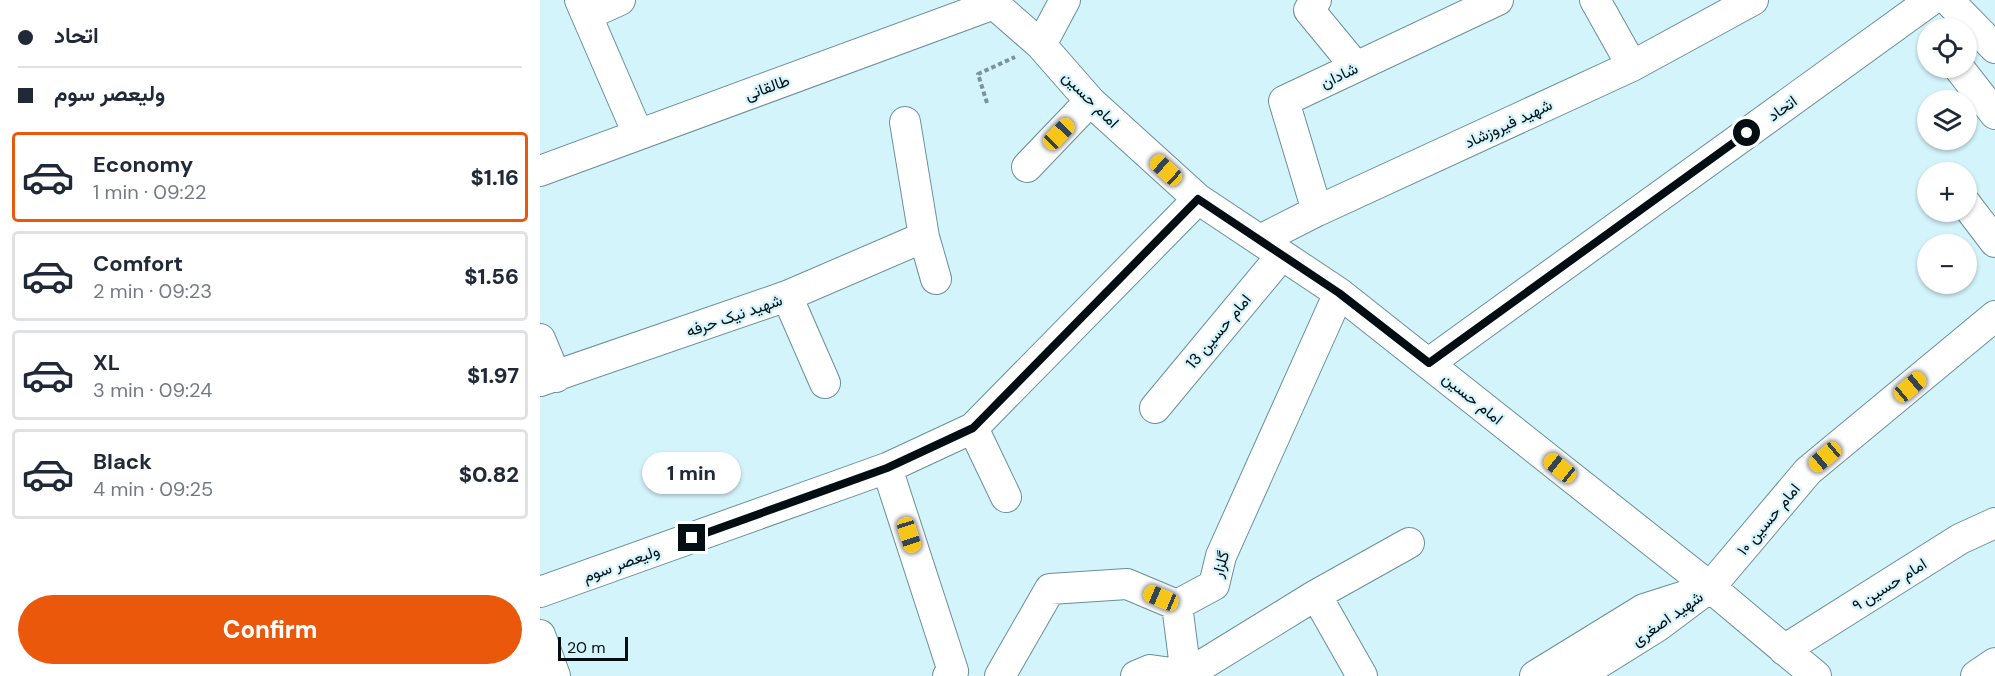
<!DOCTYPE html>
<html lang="en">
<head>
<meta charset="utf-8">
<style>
  :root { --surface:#fff; --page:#f2f2f3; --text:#1f2937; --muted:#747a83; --line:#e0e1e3; --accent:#ea580c }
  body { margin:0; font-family:"DM Sans",Vazirmatn,sans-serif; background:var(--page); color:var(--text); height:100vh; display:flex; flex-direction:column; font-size:22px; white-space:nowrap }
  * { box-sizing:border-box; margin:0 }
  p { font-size:20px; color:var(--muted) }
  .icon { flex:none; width:33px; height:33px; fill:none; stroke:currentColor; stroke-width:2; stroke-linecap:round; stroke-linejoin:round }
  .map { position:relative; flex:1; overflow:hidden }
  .sheet { display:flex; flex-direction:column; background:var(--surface); width:540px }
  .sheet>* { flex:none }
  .hud { display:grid; align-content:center; height:132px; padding:0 18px; background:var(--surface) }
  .buttons { position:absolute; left:1377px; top:18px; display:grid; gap:12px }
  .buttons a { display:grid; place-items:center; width:60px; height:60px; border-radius:50%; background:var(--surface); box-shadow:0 2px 4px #0004; font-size:30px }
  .scale { position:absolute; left:18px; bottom:15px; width:70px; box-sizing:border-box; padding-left:6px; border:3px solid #020e11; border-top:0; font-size:16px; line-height:21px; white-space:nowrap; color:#020e11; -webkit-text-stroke:4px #d4f4fc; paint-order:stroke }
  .end { position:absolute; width:27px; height:27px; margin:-14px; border:8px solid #020e11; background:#fff; box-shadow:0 0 0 3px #fff }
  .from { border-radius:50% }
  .bubble { position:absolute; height:42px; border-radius:21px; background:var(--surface); box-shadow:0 2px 4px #0004; font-size:20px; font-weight:800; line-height:42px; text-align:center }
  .car { position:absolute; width:18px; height:36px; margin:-18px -9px; border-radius:8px; box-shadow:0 0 4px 2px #0007; background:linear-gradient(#f5c518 24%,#345 0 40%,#f5c518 0 76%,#345 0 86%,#f5c518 0) }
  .hud b { display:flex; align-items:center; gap:21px; height:57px; font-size:22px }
  .hud b+b { border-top:2px solid var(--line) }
  .hud i { width:15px; height:15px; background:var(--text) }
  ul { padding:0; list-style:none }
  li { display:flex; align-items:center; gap:18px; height:90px; margin:0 12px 9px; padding:0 6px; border:3px solid var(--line); border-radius:6px }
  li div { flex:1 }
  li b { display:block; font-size:22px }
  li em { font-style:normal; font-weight:800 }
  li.selected { border-color:var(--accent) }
  li>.icon { width:54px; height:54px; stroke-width:1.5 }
  .button { display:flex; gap:12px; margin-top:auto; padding:12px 18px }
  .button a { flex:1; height:69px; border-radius:36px; background:var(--accent); color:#fff; font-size:24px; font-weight:800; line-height:69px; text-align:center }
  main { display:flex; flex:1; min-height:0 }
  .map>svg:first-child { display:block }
</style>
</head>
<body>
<main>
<section class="sheet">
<div class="hud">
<b><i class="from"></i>اتحاد</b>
<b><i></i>ولیعصر سوم</b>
</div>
<ul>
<li class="selected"><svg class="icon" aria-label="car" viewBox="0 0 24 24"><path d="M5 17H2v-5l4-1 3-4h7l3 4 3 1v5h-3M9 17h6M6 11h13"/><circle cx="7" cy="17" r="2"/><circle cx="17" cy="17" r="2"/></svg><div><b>Economy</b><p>1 min · 09:22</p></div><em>$1.16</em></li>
<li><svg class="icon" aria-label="car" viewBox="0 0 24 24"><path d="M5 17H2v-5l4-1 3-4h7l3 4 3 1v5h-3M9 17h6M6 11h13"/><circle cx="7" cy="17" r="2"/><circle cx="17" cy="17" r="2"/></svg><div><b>Comfort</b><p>2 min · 09:23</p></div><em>$1.56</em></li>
<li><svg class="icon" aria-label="car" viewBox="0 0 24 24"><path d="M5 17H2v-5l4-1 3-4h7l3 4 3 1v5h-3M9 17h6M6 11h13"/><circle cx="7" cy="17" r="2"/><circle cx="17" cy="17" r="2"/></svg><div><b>XL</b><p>3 min · 09:24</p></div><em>$1.97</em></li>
<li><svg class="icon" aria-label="car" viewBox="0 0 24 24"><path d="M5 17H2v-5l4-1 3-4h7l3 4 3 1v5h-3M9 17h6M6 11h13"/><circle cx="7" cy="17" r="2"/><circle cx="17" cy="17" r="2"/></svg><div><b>Black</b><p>4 min · 09:25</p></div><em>$0.82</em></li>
</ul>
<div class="button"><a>Confirm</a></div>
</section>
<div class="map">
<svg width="1455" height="676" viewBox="0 0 1455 676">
  <rect width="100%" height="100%" fill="#d4f4fc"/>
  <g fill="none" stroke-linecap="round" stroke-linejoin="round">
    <!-- minor casing -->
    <g stroke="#6a8f98" stroke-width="32">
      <path id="minor" d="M40,0L98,134
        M453,0L454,4L501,45L550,101L658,199L799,293L1170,587L1276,676
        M776,0L769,10L816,67
        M1055,0L1092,66
        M1408,0L1455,48
        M47,15L80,0
        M501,45L525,0
        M1419,68L1455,114
        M365,122L384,237L396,279
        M487,167L550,101
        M0,171L454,4
        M1426,204L1455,242
        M777,211L744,101L958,0
        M720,240L777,211L1092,66L1213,0
        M247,296L285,383
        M0,339L16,377
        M889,363L1391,0
        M0,381L247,296L384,237
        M615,408L742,255
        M433,428L466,497
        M347,468L413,671L408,676
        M0,592L347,468L433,428L658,199
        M776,595L822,676
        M637,605L646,675
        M0,635L15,676
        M1244,650L1420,539L1455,523
        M460,676L510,589L587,584L637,605L674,585L681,556L799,293
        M596,676L610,670L646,675L776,595L869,543
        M995,676L1104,609L1148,595
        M1038,676L1118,626L1170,587L1268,471L1455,316
        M1436,676L1455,663"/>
    </g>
    <!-- path -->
    <path stroke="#7b9399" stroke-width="4" stroke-dasharray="4.5 3" stroke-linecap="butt" d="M447,103L438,74L475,57"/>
    <!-- minor -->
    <use href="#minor" stroke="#fff" stroke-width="30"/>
  </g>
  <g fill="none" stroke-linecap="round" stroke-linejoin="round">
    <!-- route -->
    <path stroke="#020e11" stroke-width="8" d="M152,538L347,468L433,428L658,199L799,293L889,363L1207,133"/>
  </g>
  <g text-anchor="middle" stroke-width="4.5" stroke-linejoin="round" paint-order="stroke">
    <!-- street labels -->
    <g font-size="16" fill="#020e11" stroke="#d4f4fc">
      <text transform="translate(799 75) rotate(-25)" y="6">شادان</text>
      <text transform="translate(227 87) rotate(-20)" y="6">طالقانی</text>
      <text transform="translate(551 99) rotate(45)" y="6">امام حسین</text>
      <text transform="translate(1242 108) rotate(-36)" y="6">اتحاد</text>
      <text transform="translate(968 123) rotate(-25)" y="6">شهید فیروزشاد</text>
      <text transform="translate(194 315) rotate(-19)" y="6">شهید نیک حرفه</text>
      <text transform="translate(678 331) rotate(-50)" y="6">امام حسین 13</text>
      <text transform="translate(933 398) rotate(39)" y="6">امام حسین</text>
      <text transform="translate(1228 519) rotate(-50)" y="6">امام حسین ۱۰</text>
      <text transform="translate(81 563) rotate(-20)" y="6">ولیعصر سوم</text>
      <text transform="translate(680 564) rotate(-74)" y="6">گلزار</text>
      <text transform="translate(1349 584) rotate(-32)" y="6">امام حسین ۹</text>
      <text transform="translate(1127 618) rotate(-35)" y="6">شهید اصغری</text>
    </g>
  </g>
</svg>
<div class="buttons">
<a><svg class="icon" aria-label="locate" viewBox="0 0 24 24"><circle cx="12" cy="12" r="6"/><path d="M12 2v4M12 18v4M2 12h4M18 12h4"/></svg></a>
<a><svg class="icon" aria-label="layers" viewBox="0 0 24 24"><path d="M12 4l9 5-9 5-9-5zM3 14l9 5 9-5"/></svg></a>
<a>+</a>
<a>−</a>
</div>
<div class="scale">20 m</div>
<i class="end from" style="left:1207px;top:133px"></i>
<i class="end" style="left:152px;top:538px"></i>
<div class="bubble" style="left:102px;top:452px;width:99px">1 min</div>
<i class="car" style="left:519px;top:134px;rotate:44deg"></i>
<i class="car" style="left:626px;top:170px;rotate:312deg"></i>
<i class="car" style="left:1370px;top:387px;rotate:50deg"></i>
<i class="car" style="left:1285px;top:457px;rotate:230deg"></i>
<i class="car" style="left:1020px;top:468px;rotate:309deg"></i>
<i class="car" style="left:369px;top:535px;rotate:162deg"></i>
<i class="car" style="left:621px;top:598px;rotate:293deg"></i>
</div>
</main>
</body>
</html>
